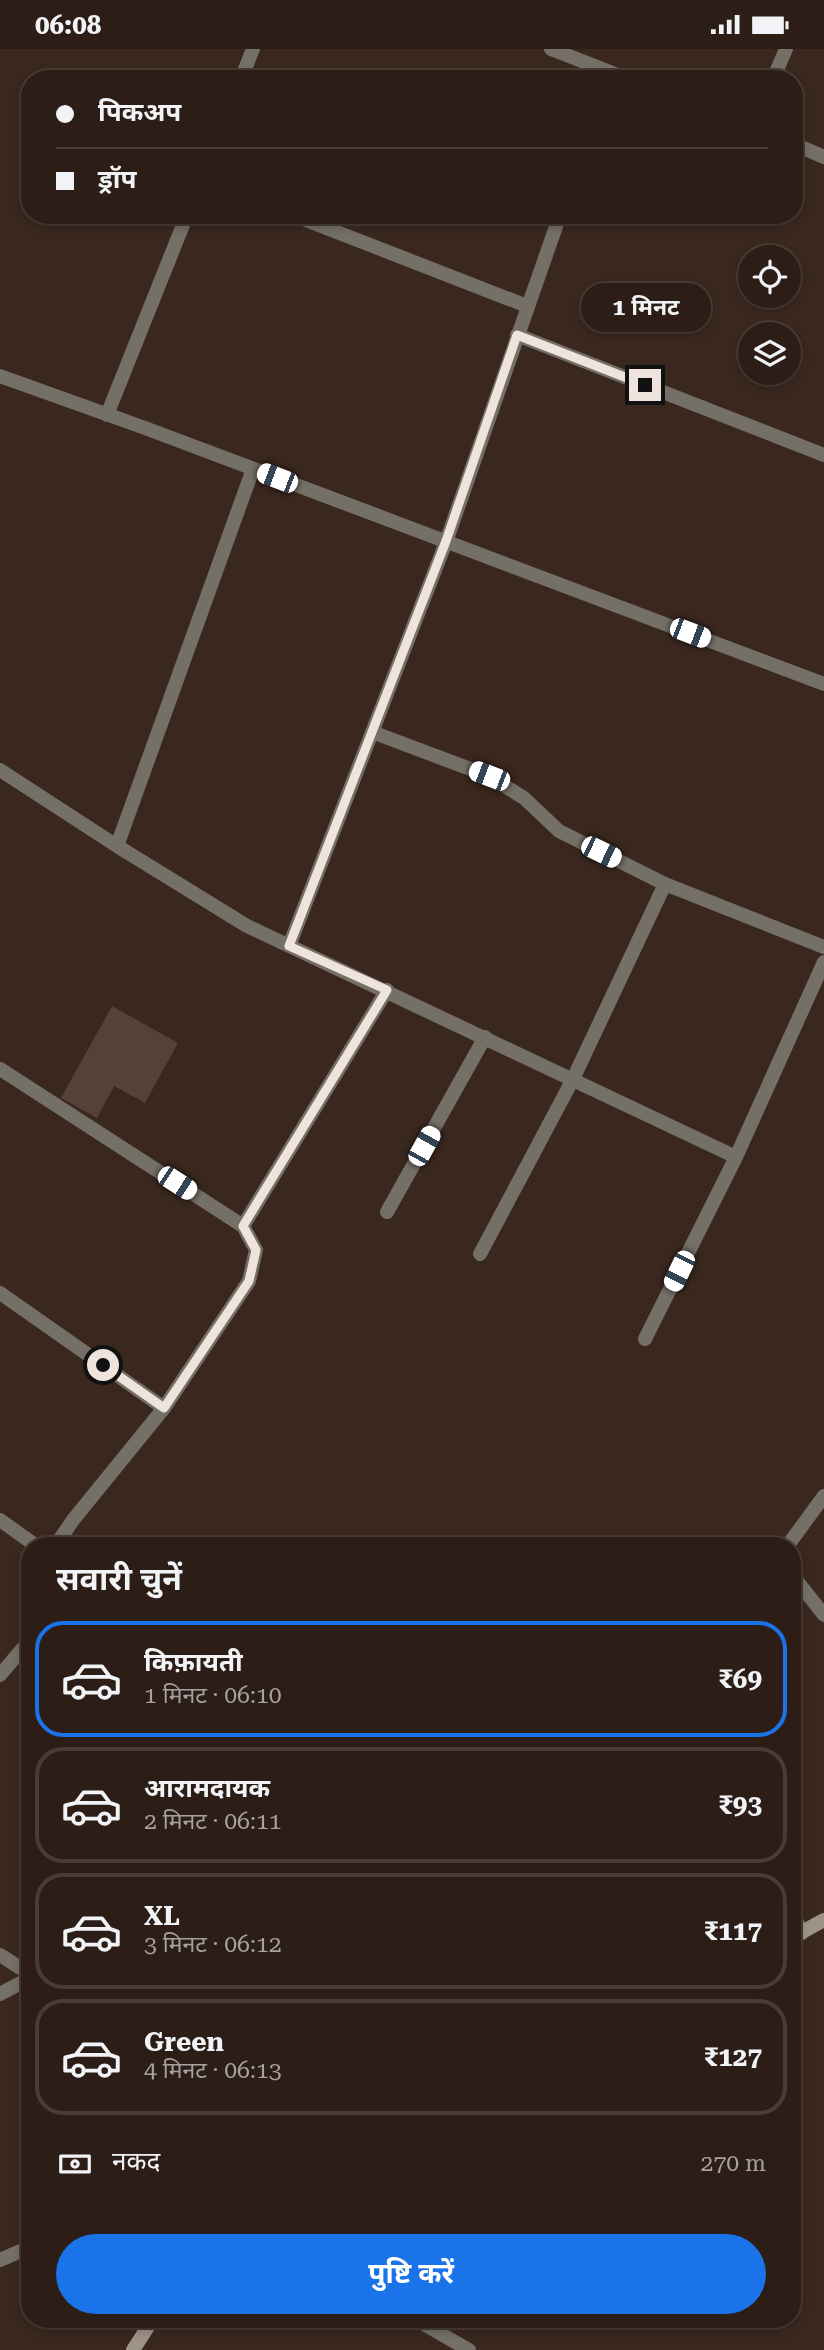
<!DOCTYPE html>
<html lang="hi">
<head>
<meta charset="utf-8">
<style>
  :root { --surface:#2c1e17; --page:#342720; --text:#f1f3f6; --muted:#a6a2a1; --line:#483c36; --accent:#1a73e8 }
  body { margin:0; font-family:"Roboto Serif","Noto Sans Devanagari",serif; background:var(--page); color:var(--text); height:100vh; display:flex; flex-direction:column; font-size:26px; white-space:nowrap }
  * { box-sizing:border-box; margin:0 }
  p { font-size:23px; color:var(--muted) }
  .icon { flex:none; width:38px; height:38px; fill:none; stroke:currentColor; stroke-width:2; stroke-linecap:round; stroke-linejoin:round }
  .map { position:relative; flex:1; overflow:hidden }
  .sheet { position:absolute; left:21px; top:1488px; width:780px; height:791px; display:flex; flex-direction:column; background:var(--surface); border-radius:28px; box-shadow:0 4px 10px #0003,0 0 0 2px var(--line) }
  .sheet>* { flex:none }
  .top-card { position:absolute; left:21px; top:21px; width:782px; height:154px; border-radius:28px; box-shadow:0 4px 10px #0003,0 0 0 2px var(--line); display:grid; align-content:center; height:154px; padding:0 35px; background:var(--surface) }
  .tools { position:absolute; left:738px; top:196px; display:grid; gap:14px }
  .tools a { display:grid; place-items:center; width:63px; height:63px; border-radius:50%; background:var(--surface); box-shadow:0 4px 10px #0003,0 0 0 2px var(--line); font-size:35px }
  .end { position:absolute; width:32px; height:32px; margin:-16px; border:9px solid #efe3dd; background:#111; box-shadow:0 0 0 4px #111 }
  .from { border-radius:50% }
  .bubble { position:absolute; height:49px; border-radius:24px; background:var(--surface); box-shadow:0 4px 10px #0003,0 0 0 2px var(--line); font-size:23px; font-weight:700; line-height:49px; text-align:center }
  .car { position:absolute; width:21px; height:42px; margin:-21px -10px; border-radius:9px; box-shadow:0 0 5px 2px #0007; background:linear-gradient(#fff 24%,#345 0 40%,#fff 0 76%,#345 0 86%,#fff 0) }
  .top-card b { display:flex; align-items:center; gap:24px; height:66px; font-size:26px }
  .top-card b+b { border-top:2px solid var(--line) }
  .top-card i { width:18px; height:18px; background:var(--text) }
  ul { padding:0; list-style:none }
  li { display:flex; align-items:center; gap:21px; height:116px; margin:0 14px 10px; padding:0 21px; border:4px solid var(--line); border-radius:28px }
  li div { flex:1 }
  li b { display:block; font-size:26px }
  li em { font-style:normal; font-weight:700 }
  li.active { border-color:var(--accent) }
  li>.icon { width:63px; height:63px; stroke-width:1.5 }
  h2 { padding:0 35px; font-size:32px; line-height:84px }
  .pay { display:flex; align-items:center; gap:18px; height:77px; padding:0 35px; font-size:26px }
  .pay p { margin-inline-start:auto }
  .cta { display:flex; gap:14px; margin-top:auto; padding:14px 35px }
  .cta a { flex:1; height:80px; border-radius:42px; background:var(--accent); color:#fff; font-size:28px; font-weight:700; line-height:80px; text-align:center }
  .status { display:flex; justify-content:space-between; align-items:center; height:49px; padding:0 35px; background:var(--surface); direction:ltr }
  .status svg { height:19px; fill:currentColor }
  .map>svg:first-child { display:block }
</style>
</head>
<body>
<div class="status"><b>06:08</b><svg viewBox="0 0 49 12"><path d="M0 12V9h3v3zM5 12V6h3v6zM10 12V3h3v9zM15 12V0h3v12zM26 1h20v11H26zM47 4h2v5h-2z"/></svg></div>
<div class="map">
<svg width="824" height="2301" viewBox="0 0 824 2301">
  <rect width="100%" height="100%" fill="#3a281f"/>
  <!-- building -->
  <path fill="#544137" d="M112,957L178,994L145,1054L114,1037L97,1069L61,1049Z"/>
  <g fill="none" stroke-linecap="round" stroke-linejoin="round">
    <!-- street -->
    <path stroke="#746f67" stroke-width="14" d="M551,0L628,30
      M241,30L253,0
      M773,30L786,0
      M794,95L824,108
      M293,166L527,257
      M517,286L824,406
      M0,327L145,379L824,635
      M107,366L187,166
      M372,683L489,727L524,749L559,782L665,835L824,898
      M0,721L117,797L247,877L736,1108
      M117,797L253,420
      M289,897L446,493L560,166
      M0,1020L243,1177L256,1201L249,1232L164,1359L73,1471L56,1496
      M387,1163L485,988
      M243,1177L387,941
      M480,1205L573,1030L665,835
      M0,1244L164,1359
      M645,1290L736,1108L824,913
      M0,1471L35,1496
      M788,1496L824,1447
      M793,1527L824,1566
      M0,1626L30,1591
      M793,1864L802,1884
      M0,1906L30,1925
      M0,1945L30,1929
      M0,2211L30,2198
      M415,2270L469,2301"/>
    <!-- secondary -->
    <path stroke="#9d9487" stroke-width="14" d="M793,1888L824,1871
      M133,2301L153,2270"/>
  </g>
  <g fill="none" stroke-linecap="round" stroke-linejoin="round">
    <!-- route -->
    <path stroke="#efe3dd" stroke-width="9" d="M103,1316L164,1359L249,1232L256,1201L243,1177L387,941L289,897L446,492L517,286L645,336"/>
  </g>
</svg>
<div class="tools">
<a><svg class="icon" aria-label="locate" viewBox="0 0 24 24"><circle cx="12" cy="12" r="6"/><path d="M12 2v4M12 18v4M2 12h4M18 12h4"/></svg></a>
<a><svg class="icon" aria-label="layers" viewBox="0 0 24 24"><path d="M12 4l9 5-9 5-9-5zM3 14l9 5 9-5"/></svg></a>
</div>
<i class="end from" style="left:103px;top:1316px"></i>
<i class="end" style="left:645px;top:336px"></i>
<div class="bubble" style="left:581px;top:234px;width:130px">1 मिनट</div>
<i class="car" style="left:277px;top:429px;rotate:291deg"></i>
<i class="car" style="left:690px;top:584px;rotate:111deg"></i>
<i class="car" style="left:489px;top:727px;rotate:291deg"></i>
<i class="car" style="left:601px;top:803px;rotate:116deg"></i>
<i class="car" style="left:424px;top:1097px;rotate:29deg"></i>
<i class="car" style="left:177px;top:1134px;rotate:123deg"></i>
<i class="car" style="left:679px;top:1222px;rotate:206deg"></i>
<div class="top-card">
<b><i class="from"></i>पिकअप</b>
<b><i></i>ड्रॉप</b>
</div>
<section class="sheet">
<h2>सवारी चुनें</h2>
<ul>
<li class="active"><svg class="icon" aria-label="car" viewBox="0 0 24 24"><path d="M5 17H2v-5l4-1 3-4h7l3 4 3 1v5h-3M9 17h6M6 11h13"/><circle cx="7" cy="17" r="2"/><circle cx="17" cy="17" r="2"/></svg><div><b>किफ़ायती</b><p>1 मिनट · 06:10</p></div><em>₹69</em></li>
<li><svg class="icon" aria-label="car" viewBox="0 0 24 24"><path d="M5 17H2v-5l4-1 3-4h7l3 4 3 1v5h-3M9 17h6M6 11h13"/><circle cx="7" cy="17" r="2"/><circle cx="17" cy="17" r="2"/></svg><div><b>आरामदायक</b><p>2 मिनट · 06:11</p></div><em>₹93</em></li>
<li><svg class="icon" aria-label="car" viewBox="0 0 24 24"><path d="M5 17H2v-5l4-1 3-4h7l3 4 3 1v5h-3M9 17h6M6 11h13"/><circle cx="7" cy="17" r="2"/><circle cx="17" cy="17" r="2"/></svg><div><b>XL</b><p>3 मिनट · 06:12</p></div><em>₹117</em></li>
<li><svg class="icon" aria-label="car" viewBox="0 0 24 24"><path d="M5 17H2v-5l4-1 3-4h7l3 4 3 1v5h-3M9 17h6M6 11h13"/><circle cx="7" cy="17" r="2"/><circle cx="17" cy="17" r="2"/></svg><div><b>Green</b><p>4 मिनट · 06:13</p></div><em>₹127</em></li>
</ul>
<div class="pay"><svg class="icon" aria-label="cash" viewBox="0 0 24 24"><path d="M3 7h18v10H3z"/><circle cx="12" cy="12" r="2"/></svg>नकद<p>270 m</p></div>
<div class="cta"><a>पुष्टि करें</a></div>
</section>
</div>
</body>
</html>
